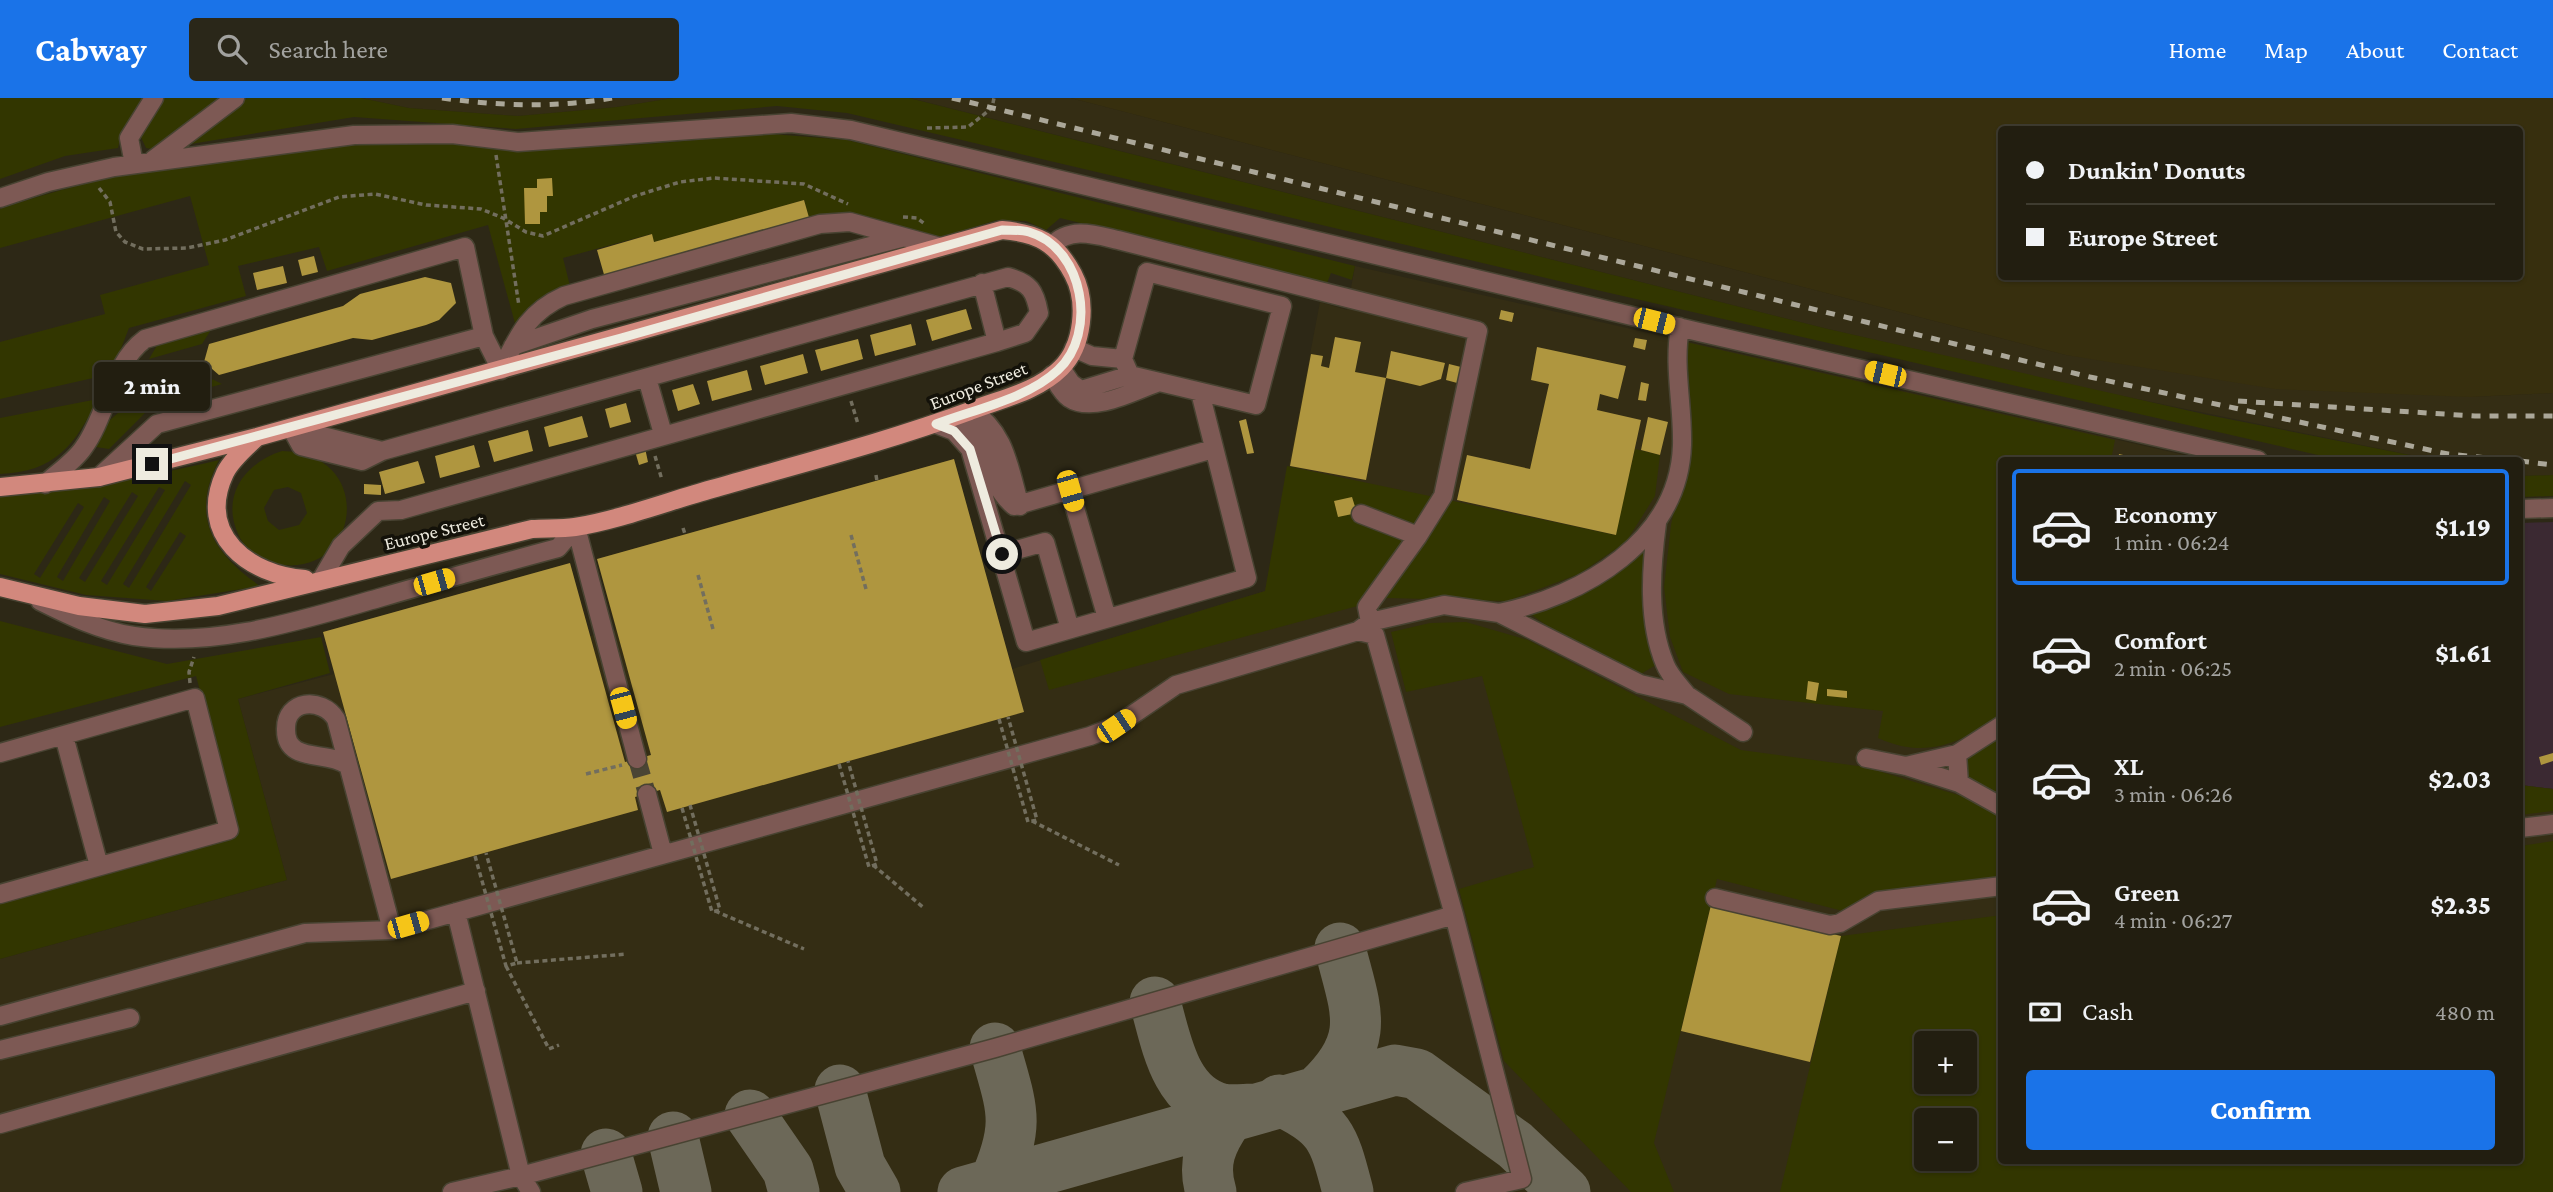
<!DOCTYPE html>
<html lang="en">
<head>
<meta charset="utf-8">
<style>
  :root { --surface:#221e10; --page:#2a2719; --text:#f1f3f6; --muted:#a2a29f; --line:#3f3c30; --accent:#1a73e8 }
  body { margin:0; font-family:"Crimson Pro",serif; background:var(--page); color:var(--text); height:100vh; display:flex; flex-direction:column; font-size:26px; white-space:nowrap }
  * { box-sizing:border-box; margin:0 }
  p { font-size:23px; color:var(--muted) }
  .icon { flex:none; width:38px; height:38px; fill:none; stroke:currentColor; stroke-width:2; stroke-linecap:round; stroke-linejoin:round }
  .map { position:relative; flex:1; overflow:hidden }
  .drawer { position:absolute; left:1998px; top:359px; width:525px; height:707px; display:flex; flex-direction:column; background:var(--surface); border-radius:7px; box-shadow:0 2px 5px #0004,0 0 0 2px var(--line) }
  .drawer>* { flex:none }
  .guide { position:absolute; left:1998px; top:28px; width:525px; height:154px; border-radius:7px; box-shadow:0 2px 5px #0004,0 0 0 2px var(--line); display:grid; align-content:center; height:154px; padding:0 28px; background:var(--surface) }
  .controls { position:absolute; left:1914px; top:933px; display:grid; gap:14px }
  .controls a { display:grid; place-items:center; width:63px; height:63px; border-radius:7px; background:var(--surface); box-shadow:0 2px 5px #0004,0 0 0 2px var(--line); font-size:35px }
  .end { position:absolute; width:32px; height:32px; margin:-16px; border:9px solid #eeebdf; background:#111; box-shadow:0 0 0 4px #111 }
  .from { border-radius:50% }
  .bubble { position:absolute; height:49px; border-radius:7px; background:var(--surface); box-shadow:0 2px 5px #0004,0 0 0 2px var(--line); font-size:23px; font-weight:800; line-height:49px; text-align:center }
  .car { position:absolute; width:21px; height:42px; margin:-21px -10px; border-radius:9px; box-shadow:0 0 5px 2px #0007; background:linear-gradient(#f5c518 24%,#345 0 40%,#f5c518 0 76%,#345 0 86%,#f5c518 0) }
  .guide b { display:flex; align-items:center; gap:24px; height:66px; font-size:26px }
  .guide b+b { border-top:2px solid var(--line) }
  .guide i { width:18px; height:18px; background:var(--text) }
  ul { padding:12px 0 0; list-style:none }
  li { display:flex; align-items:center; gap:21px; height:116px; margin:0 14px 10px; padding:0 14px; border:4px solid transparent; border-radius:7px }
  li div { flex:1 }
  li b { display:block; font-size:26px }
  li em { font-style:normal; font-weight:800 }
  li.active { border-color:var(--accent) }
  li>.icon { width:63px; height:63px; stroke-width:1.5 }
  .pay { display:flex; align-items:center; gap:18px; height:77px; padding:0 28px; font-size:26px }
  .pay p { margin-inline-start:auto }
  .primary-button { display:flex; gap:14px; margin-top:auto; padding:14px 28px }
  .primary-button a { flex:1; height:80px; border-radius:7px; background:var(--accent); color:#fff; font-size:28px; font-weight:800; line-height:80px; text-align:center }
  header { display:flex; align-items:center; gap:42px; box-sizing:border-box; height:98px; padding:0 35px; background:var(--accent); color:#fff }
  header strong { font-size:33px }
  nav { display:flex; gap:38px; margin-inline-start:auto; font-size:24px }
  .search { width:490px; height:63px; background:var(--page); display:flex; align-items:center; gap:18px; box-sizing:border-box; padding:0 24px; border-radius:7px; color:var(--muted); font-size:26px }
  .map>svg:first-child { display:block }
</style>
</head>
<body>
<header>
<strong>Cabway</strong>
<div class="search"><svg class="icon" aria-label="search" viewBox="0 0 24 24"><circle cx="10" cy="10" r="6"/><path d="M15 15l6 6"/></svg>Search here</div>
<nav><a>Home</a><a>Map</a><a>About</a><a>Contact</a></nav>
</header>
<div class="map">
<svg width="2553" height="1094" viewBox="0 0 2553 1094">
  <rect width="100%" height="100%" fill="#2d2816"/>
  <!-- industrial -->
  <path fill="#3b2932" d="M2553,424V691L2520,687V425Z"/>
  <!-- built -->
  <path fill="#342d14" fill-rule="evenodd" d="M361,0H673L617,9L518,18L409,10Z
    M910,0H1071L2066,257L2470,299L2553,295V377L2520,378V362H2435L2069,287L1828,231Z
    M1355,168L2206,362H2002V1062H2520V687L2553,691V1094H0V861L287,782L238,601L334,576L323,534L570,465L590,538L616,532L597,461L954,361L1012,571L1265,493L1320,204L1347,212ZM1927,945H1965V984H1927ZM1927,1022H1965V1060H1927Z"/>
  <!-- green -->
  <path fill="#323600" fill-rule="evenodd" d="M0,0H143L122,32L118,50L65,58L0,81Z
    M160,0H222L152,51L146,50L139,35Z
    M247,0H361L409,10L518,18L617,9L673,0H909L1828,231L2208,317L2435,362H2340L1601,193L847,15L777,8L516,31L354,19L185,47Z
    M772,36L847,42L1355,168L1352,182L1331,175L1327,185L1060,120L1046,132L1026,123L997,122L939,140L810,123L804,102L654,144L651,136L563,160L570,188L516,229L488,127L327,173L319,149L238,168L246,198L129,230L111,276L0,301V244L105,216L100,197L209,167L190,98L0,150V111C127,67 273,49 407,45C465,44 523,51 582,49C645,48 709,40 772,36Z
    M211,232L202,246L149,261L159,244Z
    M1686,244L2115,342L2111,362H2002V616C1961,645 1927,662 1878,640L1883,613L1729,596L1683,574L1670,539L1664,489L1671,427L1692,323Z
    M212,281L222,286L155,305L109,351L96,349C92,336 100,331 109,323C142,292 169,289 212,281Z
    M98,301C75,347 55,374 0,376V320Z
    M1635,351L1660,357L1655,398L1626,444L1579,476L1507,503L1387,500L1049,592L1040,562L1265,493L1287,368L1615,437Z
    M282,353C378,355 360,482 277,466C262,463 246,452 239,438C220,399 244,365 282,353ZM288,389L301,395L307,415L299,427L279,432L268,423L264,410L274,392Z
    M219,362C190,419 212,454 260,488L167,503L86,497L0,476V397C75,395 146,379 219,362ZM185,383L191,387L129,490L123,486ZM159,389L165,392L107,487L101,483ZM132,394L138,398L85,484L79,480ZM104,399L110,403L63,483L57,479ZM78,405L84,409L40,480L34,476ZM180,434L186,438L151,493L146,489Z
    M2553,377V398L2520,399V378Z
    M1650,439L1656,567L1639,577L1576,548L1529,515Z
    M0,523L167,566L321,539L330,575L238,601L287,782L0,861V806L239,736L196,578L0,629Z
    M1466,524L1528,542L1741,652L1865,669L1968,700L2002,719V788L1876,797L1843,813L1717,781L1654,1045L1674,1094H1631L1504,963L1459,791L1534,769L1482,578L1406,594L1391,534L1430,525Z
    M2002,636V701L1965,682L1962,660Z
    M2520,687L2553,691V713L2520,717Z
    M2553,743V1094H1780L1841,838L2002,817V1062H2520V748ZM1927,945H1965V984H1927ZM1927,1022H1965V1060H1927Z"/>
  <!-- sand -->
  <path fill="#372f0e" fill-rule="evenodd" d="M1071,0H2553V295L2470,299L2275,291L2066,257ZM2002,32H2520V178H2002Z"/>
  <g fill="none" stroke-linecap="round" stroke-linejoin="round">
    <!-- taxiway -->
    <path stroke="#6c6858" stroke-width="51" d="M1155,904C1166,942 1174,1000 1222,1011C1232,1013 1245,1011 1255,1011
      M1320,991C1372,941 1356,913 1340,850
      M840,992L860,1068L875,1094
      M1279,1002C1332,1026 1334,1041 1348,1094
      M750,1017L788,1072L794,1094
      M673,1039L686,1094
      M606,1056L617,1094
      M994,1086C1021,1025 1012,1011 995,950
      M963,1094L1395,972L1417,976L1515,1047L1565,1094
      M1211,1094C1202,1065 1211,1044 1228,1020"/>
  </g>
  <!-- building -->
  <path fill="#af963f" d="M552,80L553,98H547V114H540V126H525L524,90H537V81Z
    M804,102L810,123L605,180L597,152L652,136L654,144Z
    M314,158L318,174L302,178L298,162Z
    M283,168L287,185L257,192L253,175Z
    M425,179L451,185L456,205L439,222L426,227L372,242L353,240L219,277L204,264L209,246L343,208L360,196Z
    M966,211L972,231L932,243L926,222Z
    M1501,212L1514,215L1512,224L1499,221Z
    M911,226L916,247L875,258L870,237Z
    M1335,239L1361,244L1355,274L1386,280L1366,382L1290,368L1311,256L1323,258L1321,268L1329,270Z
    M1635,240L1647,242L1645,252L1633,249Z
    M858,241L863,261L821,273L815,252Z
    M1537,249L1626,268L1618,301L1600,296L1597,312L1641,322L1616,437L1457,402L1467,357L1530,371L1549,286L1531,282Z
    M1391,253L1445,265L1441,281L1420,288L1386,280Z
    M803,256L808,275L765,287L760,268Z
    M1449,266L1465,270L1461,286L1446,282Z
    M747,272L752,292L712,303L707,283Z
    M1641,284L1649,286L1646,303L1638,302Z
    M693,286L700,306L678,313L672,292Z
    M626,305L631,324L610,330L605,311Z
    M582,318L588,339L549,349L544,329Z
    M1648,319L1668,324L1660,357L1641,352Z
    M1246,321L1254,355L1247,356L1239,323Z
    M528,332L533,353L494,364L488,343Z
    M474,347L480,369L440,380L435,358Z
    M645,350L648,364L639,367L635,353Z
    M2119,356L2140,361V362H2118Z
    M954,361L1024,614L667,714L660,692L635,699L638,712L391,781L323,534L570,465L625,664L651,657L597,461Z
    M418,363L425,385L385,396L379,374Z
    M364,386L381,387V397L364,396Z
    M1352,399L1357,415L1338,419L1334,403Z
    M1808,583L1819,585L1816,603L1806,601Z
    M1827,591L1847,593V600L1827,598Z
    M2553,655V663L2541,667L2539,659Z
    M1711,807L1841,838L1810,964L1681,933Z"/>
  <g fill="none" stroke-linecap="round" stroke-linejoin="round">
    <!-- minor-tunnel -->
    <path stroke="#4a4534" stroke-width="18" stroke-dasharray="18 9" stroke-linecap="butt" d="M637,661L647,696"/>
    <!-- minor casing -->
    <g stroke="#484332" stroke-width="21">
      <path id="minor" d="M153,62L235,0
        M134,66L129,40L154,0
        M0,100L48,84L114,69L354,37L452,36L518,44L791,25L851,32L1699,234L2258,362
        M1052,148C1069,128 1096,137 1118,142L1478,233L1443,398L1418,438L1367,509L1370,524
        M1147,174L1282,208L1256,307L1130,277L1123,261Z
        M982,185L997,244
        M513,248L592,221L901,140
        M1074,250L1092,258L1123,261
        M1061,270L1071,285L1081,292L1130,277
        M501,272C518,238 528,214 564,198L820,126L850,124L940,149
        M1052,277C1057,285 1062,295 1069,300C1093,316 1136,292 1159,284
        M647,280L663,336
        M971,312C1006,334 1009,371 1020,408
        M955,319C1004,347 978,377 1014,408L1213,351
        M936,326L954,333L970,351L1026,544L1247,480L1200,294
        M291,330L382,353L1008,179C1030,185 1035,193 1039,215L1025,235L997,244L401,412L378,413L341,448L321,482
        M291,330L301,348L362,363L382,353
        M99,379L157,326L484,238L501,272
        M45,386C57,375 75,363 84,349C107,317 112,265 145,241L465,149L484,238
        M1070,393L1107,520
        M2520,411L2553,410
        M1361,416L1418,438
        M1657,425C1651,470 1647,523 1665,566C1669,577 1680,588 1687,597
        M576,429L637,661
        M1002,456L1045,444L1070,531
        M40,503C70,518 101,533 134,538C216,550 301,522 379,500C438,483 498,466 558,450L576,429
        M1499,515C1583,498 1679,443 1682,347C1683,306 1673,269 1680,229
        M1358,533L1375,537L1454,817L1522,1081L1465,1094
        M64,638L99,768
        M0,655L195,600L229,732L0,796
        M1866,660L1906,668L1959,685L1957,656L2002,627
        M347,667C328,652 286,666 286,632C285,601 322,599 336,621L392,832
        M1906,668L1957,656
        M1959,685L2002,709
        M647,696L663,756
        M2520,730L2553,726
        M1715,800L1830,827L1840,825L1878,803L2002,788
        M0,918L305,835L392,832L1090,638L1116,628L1176,587L1358,533L1370,524L1444,507L1499,515L1640,586L1687,597L1743,634
        M0,952L130,920
        M0,1026L476,893
        M452,1094L521,1078L456,814
        M531,1094L521,1078L995,950L1454,817"/>
    </g>
    <!-- major casing -->
    <g stroke="#484332" stroke-width="21">
      <path id="major" d="M257,339C246,350 232,361 225,375C196,437 249,477 305,481
        M0,389L99,379L257,339L1002,132C1037,135 1056,144 1073,176C1088,204 1083,248 1061,270C1037,294 1000,301 970,313C886,344 799,366 712,391C669,403 619,422 575,429C561,431 546,430 532,431L218,508L145,516L79,508L0,489"/>
    </g>
    <!-- path -->
    <path stroke="#726e5e" stroke-width="3.5" stroke-dasharray="5 3.5" stroke-linecap="butt" d="M927,30L968,29L992,10L994,0
      M496,57L519,208
      M99,90L110,104L116,134L125,144L143,151L187,150L225,142L339,99L375,96L426,107L481,111L503,120L526,134L543,138L635,98L680,84L714,80L804,86L848,106
      M903,119L917,120L925,126
      M851,303L858,326
      M655,358L662,382
      M876,377L877,383
      M683,430L685,436
      M851,437L866,491
      M698,477L713,531
      M190,585L189,574L194,559
      M586,676L622,667
      M1032,723L1119,767
      M873,767L924,810
      M715,813L804,851
      M517,865L627,856
      M506,868L549,951L559,947"/>
    <!-- minor -->
    <use href="#minor" stroke="#7d5954" stroke-width="18"/>
    <!-- major -->
    <use href="#major" stroke="#d2887d" stroke-width="18"/>
    <!-- rail -->
    <path stroke="#aba799" stroke-width="5" stroke-dasharray="9 9" stroke-linecap="butt" d="M442,0C499,8 555,10 612,0
      M952,0L2090,279L2448,356L2509,362
      M2238,303L2475,318H2553
      M2520,363L2553,367"/>
    <!-- path-bridge -->
    <path stroke="#726e5e" stroke-width="3.5" stroke-dasharray="5 3.5" stroke-linecap="butt" d="M999,621L1028,724L1037,722L1008,619
      M839,666L869,769L877,766L848,663
      M682,710L712,814L720,812L690,707
      M475,758L506,868L517,865L486,755"/>
  </g>
  <g fill="none" stroke-linecap="round" stroke-linejoin="round">
    <!-- route -->
    <path stroke="#eeebdf" stroke-width="9" d="M152,366L621,240L1002,132C1010,132 1021,132 1029,134C1084,150 1098,235 1058,272C1027,301 975,311 936,326L954,333L970,351L1002,456"/>
  </g>
  <g text-anchor="middle" stroke-width="7" stroke-linejoin="round" paint-order="stroke">
    <!-- street labels -->
    <g font-size="19" fill="#eeebdf" stroke="#131109">
      <text transform="translate(978 287) rotate(-21)" y="7">Europe Street</text>
      <text transform="translate(434 433) rotate(-14)" y="7">Europe Street</text>
    </g>
  </g>
</svg>
<div class="controls">
<a>+</a>
<a>−</a>
</div>
<i class="end from" style="left:1002px;top:456px"></i>
<i class="end" style="left:152px;top:366px"></i>
<div class="bubble" style="left:94px;top:264px;width:116px">2 min</div>
<i class="car" style="left:1654px;top:223px;rotate:104deg"></i>
<i class="car" style="left:1885px;top:276px;rotate:283deg"></i>
<i class="car" style="left:1070px;top:393px;rotate:164deg"></i>
<i class="car" style="left:434px;top:484px;rotate:74deg"></i>
<i class="car" style="left:623px;top:610px;rotate:165deg"></i>
<i class="car" style="left:1116px;top:628px;rotate:56deg"></i>
<i class="car" style="left:408px;top:827px;rotate:74deg"></i>
<div class="guide">
<b><i class="from"></i>Dunkin' Donuts</b>
<b><i></i>Europe Street</b>
</div>
<section class="drawer">
<ul>
<li class="active"><svg class="icon" aria-label="car" viewBox="0 0 24 24"><path d="M5 17H2v-5l4-1 3-4h7l3 4 3 1v5h-3M9 17h6M6 11h13"/><circle cx="7" cy="17" r="2"/><circle cx="17" cy="17" r="2"/></svg><div><b>Economy</b><p>1 min · 06:24</p></div><em>$1.19</em></li>
<li><svg class="icon" aria-label="car" viewBox="0 0 24 24"><path d="M5 17H2v-5l4-1 3-4h7l3 4 3 1v5h-3M9 17h6M6 11h13"/><circle cx="7" cy="17" r="2"/><circle cx="17" cy="17" r="2"/></svg><div><b>Comfort</b><p>2 min · 06:25</p></div><em>$1.61</em></li>
<li><svg class="icon" aria-label="car" viewBox="0 0 24 24"><path d="M5 17H2v-5l4-1 3-4h7l3 4 3 1v5h-3M9 17h6M6 11h13"/><circle cx="7" cy="17" r="2"/><circle cx="17" cy="17" r="2"/></svg><div><b>XL</b><p>3 min · 06:26</p></div><em>$2.03</em></li>
<li><svg class="icon" aria-label="car" viewBox="0 0 24 24"><path d="M5 17H2v-5l4-1 3-4h7l3 4 3 1v5h-3M9 17h6M6 11h13"/><circle cx="7" cy="17" r="2"/><circle cx="17" cy="17" r="2"/></svg><div><b>Green</b><p>4 min · 06:27</p></div><em>$2.35</em></li>
</ul>
<div class="pay"><svg class="icon" aria-label="cash" viewBox="0 0 24 24"><path d="M3 7h18v10H3z"/><circle cx="12" cy="12" r="2"/></svg>Cash<p>480 m</p></div>
<div class="primary-button"><a>Confirm</a></div>
</section>
</div>
</body>
</html>
